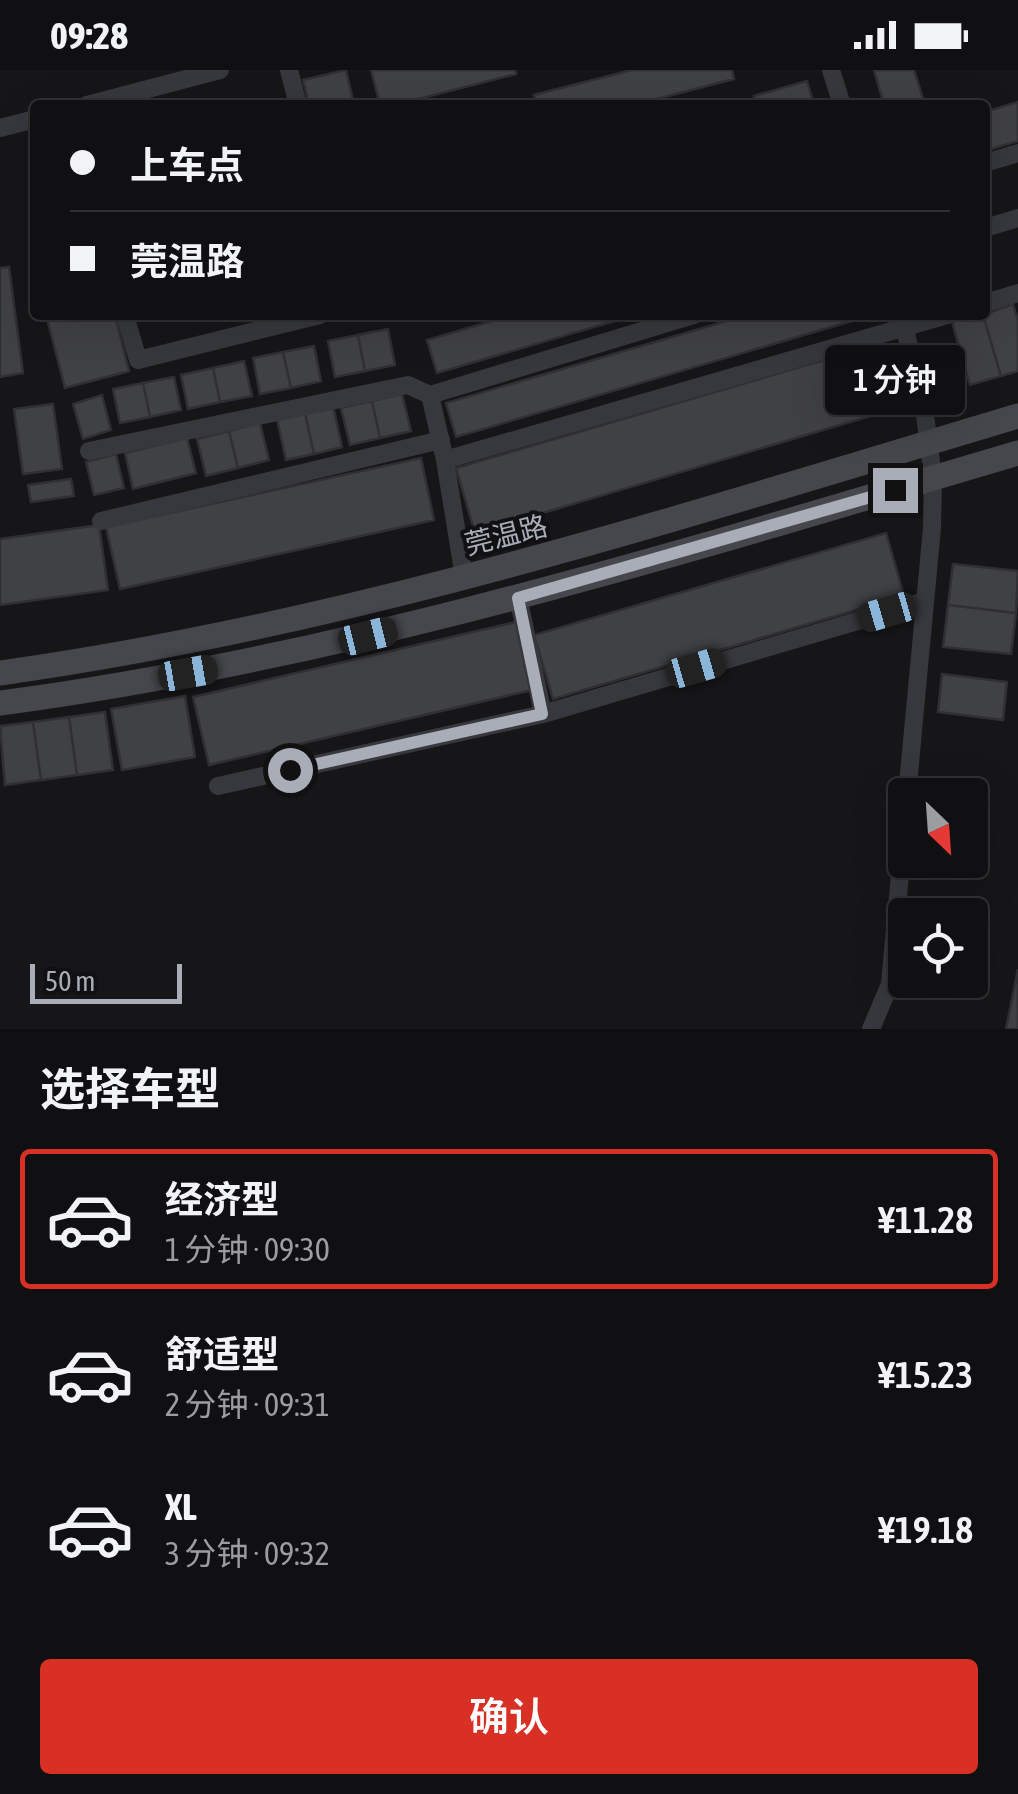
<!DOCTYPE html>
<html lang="zh">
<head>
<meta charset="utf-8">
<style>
  :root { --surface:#101012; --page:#19191b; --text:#f1f3f6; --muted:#9c9d9f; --line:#303032; --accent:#d93025 }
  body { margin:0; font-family:"Asap Condensed","Noto Sans SC",sans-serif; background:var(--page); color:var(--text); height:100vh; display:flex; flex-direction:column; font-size:38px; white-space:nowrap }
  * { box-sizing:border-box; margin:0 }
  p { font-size:32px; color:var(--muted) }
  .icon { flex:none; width:55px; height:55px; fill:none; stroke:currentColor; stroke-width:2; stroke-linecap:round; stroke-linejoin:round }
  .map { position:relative; height:959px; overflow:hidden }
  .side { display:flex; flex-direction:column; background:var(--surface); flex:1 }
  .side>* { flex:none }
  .hud { position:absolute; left:30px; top:30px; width:960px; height:220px; border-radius:10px; box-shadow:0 10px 40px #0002,0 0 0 2px var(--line); display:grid; align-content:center; height:220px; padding:0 40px; background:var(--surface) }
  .needle { width:65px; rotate:155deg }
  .fabs { position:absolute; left:888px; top:708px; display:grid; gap:20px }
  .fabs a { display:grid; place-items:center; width:100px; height:100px; border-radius:10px; background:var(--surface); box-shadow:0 10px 40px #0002,0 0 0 2px var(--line); font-size:50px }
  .scale { position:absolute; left:30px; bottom:25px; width:152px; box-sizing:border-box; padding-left:10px; border:5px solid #a8adb8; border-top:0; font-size:28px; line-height:35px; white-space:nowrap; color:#a8adb8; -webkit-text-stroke:8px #111113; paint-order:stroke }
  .end { position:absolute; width:45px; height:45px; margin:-22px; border:12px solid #a8adb8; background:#111; box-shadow:0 0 0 5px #111 }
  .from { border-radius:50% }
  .bubble { position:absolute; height:70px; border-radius:10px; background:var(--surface); box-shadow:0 10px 40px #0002,0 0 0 2px var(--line); font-size:32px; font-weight:600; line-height:70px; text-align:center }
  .car { position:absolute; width:30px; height:60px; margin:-30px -15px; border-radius:12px; box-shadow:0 0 8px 2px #0007; background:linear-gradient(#222 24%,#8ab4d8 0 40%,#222 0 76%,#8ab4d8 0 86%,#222 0) }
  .hud b { display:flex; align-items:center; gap:35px; height:95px; font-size:38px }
  .hud b+b { border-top:2px solid var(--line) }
  .hud i { width:25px; height:25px; background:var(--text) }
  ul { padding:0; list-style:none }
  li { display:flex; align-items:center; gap:30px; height:140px; margin:0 20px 15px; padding:0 20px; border:5px solid transparent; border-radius:10px }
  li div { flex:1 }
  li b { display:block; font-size:38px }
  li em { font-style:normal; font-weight:600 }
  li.selected { border-color:var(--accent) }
  li>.icon { width:90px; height:90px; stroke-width:1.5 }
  h2 { padding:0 40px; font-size:45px; line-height:120px }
  .primary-button { display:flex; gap:20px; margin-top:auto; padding:20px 40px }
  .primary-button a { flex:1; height:115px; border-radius:10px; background:var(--accent); color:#fff; font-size:40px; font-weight:600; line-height:115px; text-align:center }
  .status { display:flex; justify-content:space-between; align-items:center; height:70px; padding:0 50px; background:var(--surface); direction:ltr }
  .status svg { height:28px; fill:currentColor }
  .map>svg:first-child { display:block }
</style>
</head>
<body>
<div class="status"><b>09:28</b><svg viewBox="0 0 49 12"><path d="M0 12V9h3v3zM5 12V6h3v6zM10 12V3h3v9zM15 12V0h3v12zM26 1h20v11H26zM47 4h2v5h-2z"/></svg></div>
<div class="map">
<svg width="1018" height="959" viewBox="0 0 1018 959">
  <rect width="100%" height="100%" fill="#161618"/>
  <!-- building -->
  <path fill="#404145" stroke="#303034" stroke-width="2.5" d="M346,0L354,35H309L303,10Z
    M371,0H515L516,4L395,35H380Z
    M632,0H732L734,9L633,35H537L534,25Z
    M874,0H914L925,35H884Z
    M807,11L814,35H756L754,26Z
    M1018,32V71L985,81V42Z
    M9,197L23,303L0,307V198Z
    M1013,234L1018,251V301L1001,306L983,245Z
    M46,245H115L129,301L65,318Z
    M512,245H635L437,303L427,270Z
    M747,245L869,246L456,367L446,333Z
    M974,245H983L1001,306L970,315L952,252Z
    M388,259L395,295L365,301L358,265Z
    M358,265L365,301L335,307L328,271Z
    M882,273L901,337L475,463L456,398Z
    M314,276L321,311L291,318L283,282Z
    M283,282L291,318L260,324L253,288Z
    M244,291L252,326L220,332L213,298Z
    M213,298L220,332L188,339L181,305Z
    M174,307L181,340L150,347L143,313Z
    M143,313L150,347L120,353L113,319Z
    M402,324L411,361L380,368L372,331Z
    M102,325L111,360L83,369L73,334Z
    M372,331L380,368L350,375L341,338Z
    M53,334L62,399L23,404L14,339Z
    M333,336L342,377L314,384L305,343Z
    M305,343L314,384L286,390L277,349Z
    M260,353L269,390L238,398L229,361Z
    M229,361L238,398L206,406L197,369Z
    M187,368L196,403L133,419L125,383Z
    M116,384L124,418L94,425L86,392Z
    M421,388L434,450L120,519L106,457Z
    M71,409L74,426L31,432L28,415Z
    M99,455L108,520L0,535V469Z
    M886,463L904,526L553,629L534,565Z
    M953,494L1018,501L1016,543L948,535Z
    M948,535L1016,543L1011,584L943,577Z
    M516,552L532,620L209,695L193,627Z
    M942,604L1007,612L1003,650L938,642Z
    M185,626L195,687L122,700L111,639Z
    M105,642L113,700L77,705L69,647Z
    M69,647L77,705L41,710L33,652Z
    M33,652L41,710L5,715L0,656Z
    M1018,899V959H1006Z"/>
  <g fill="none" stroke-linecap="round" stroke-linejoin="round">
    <!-- street -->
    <path stroke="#37383d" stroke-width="18" d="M289,0L298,35
      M831,0L842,35
      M87,35L220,0
      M0,58L35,49
      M985,93L1018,83
      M985,158L1018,148
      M985,233L1018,223
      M125,245L138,290L320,245
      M694,245L430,325L445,390L947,245
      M901,245L923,329L933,408L932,458L907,725
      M89,381L408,315L430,325
      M445,390L464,507
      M101,451L441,370
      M518,527L543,644
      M218,716L543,644L925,531
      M871,959L890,914L905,750"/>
    <!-- secondary -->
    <path stroke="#45474d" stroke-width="25" d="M0,603C347,555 683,446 1018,346
      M0,633C348,587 682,482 1018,383"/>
  </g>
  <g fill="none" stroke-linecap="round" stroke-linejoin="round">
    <!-- route -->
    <path stroke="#a8adb8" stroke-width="12" d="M290,700L542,644L518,528L895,420"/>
  </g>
  <g text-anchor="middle" stroke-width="8" stroke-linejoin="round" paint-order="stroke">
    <!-- street labels -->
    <g font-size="28" fill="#a8adb8" stroke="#111113">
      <text transform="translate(506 465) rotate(-14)" y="10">莞温路</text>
    </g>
  </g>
</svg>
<div class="fabs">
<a><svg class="needle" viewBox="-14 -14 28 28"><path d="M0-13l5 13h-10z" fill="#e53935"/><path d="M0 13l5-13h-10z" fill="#9c9d9f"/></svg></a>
<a><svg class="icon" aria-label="locate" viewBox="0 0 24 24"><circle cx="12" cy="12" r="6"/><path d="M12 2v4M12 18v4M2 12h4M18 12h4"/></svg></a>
</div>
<div class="scale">50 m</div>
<i class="end from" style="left:290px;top:700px"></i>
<i class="end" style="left:895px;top:420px"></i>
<div class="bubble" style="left:825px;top:275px;width:140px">1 分钟</div>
<i class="car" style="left:887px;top:542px;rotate:254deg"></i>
<i class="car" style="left:368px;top:566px;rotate:76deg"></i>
<i class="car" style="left:696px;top:598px;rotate:74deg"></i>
<i class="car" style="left:188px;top:603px;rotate:80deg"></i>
<div class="hud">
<b><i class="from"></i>上车点</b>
<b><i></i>莞温路</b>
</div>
</div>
<section class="side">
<h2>选择车型</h2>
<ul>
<li class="selected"><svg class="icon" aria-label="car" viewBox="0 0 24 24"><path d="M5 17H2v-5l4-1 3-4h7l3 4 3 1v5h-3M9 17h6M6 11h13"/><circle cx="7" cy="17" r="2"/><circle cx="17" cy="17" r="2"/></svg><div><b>经济型</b><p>1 分钟 · 09:30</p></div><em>¥11.28</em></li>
<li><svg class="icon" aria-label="car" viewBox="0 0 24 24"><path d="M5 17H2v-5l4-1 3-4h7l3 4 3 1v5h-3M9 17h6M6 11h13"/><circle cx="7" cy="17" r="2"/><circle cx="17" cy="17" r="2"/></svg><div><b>舒适型</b><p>2 分钟 · 09:31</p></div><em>¥15.23</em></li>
<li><svg class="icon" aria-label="car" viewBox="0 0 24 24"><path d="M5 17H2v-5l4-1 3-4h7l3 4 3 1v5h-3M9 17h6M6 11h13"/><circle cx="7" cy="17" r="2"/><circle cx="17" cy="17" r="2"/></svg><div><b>XL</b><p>3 分钟 · 09:32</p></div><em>¥19.18</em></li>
</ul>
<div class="primary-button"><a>确认</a></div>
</section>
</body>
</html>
